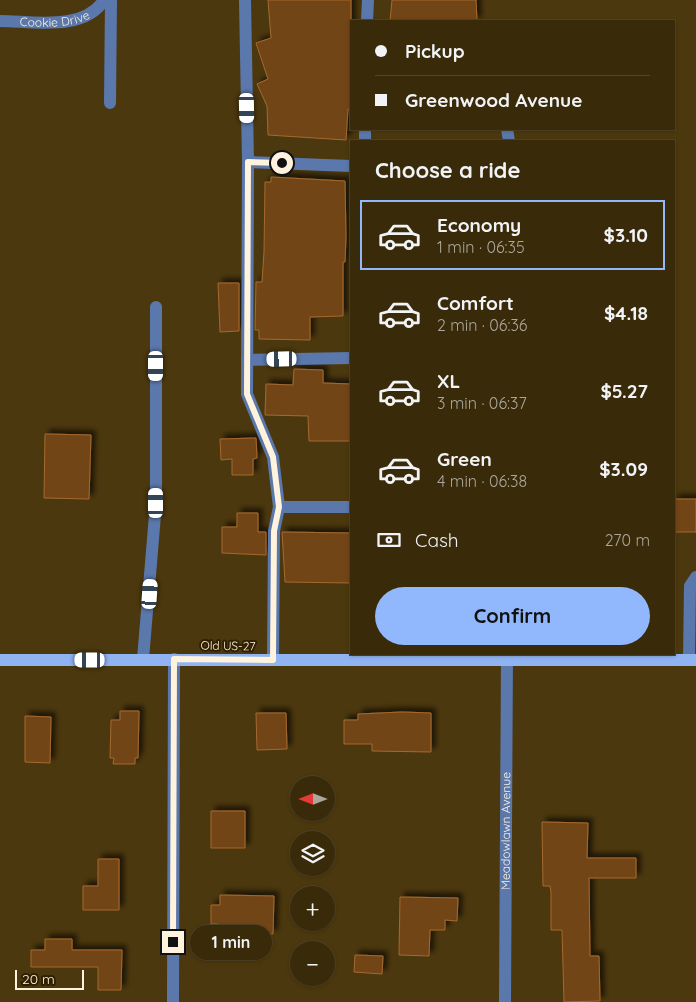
<!DOCTYPE html>
<html lang="en">
<head>
<meta charset="utf-8">
<style>
  :root { --surface:#392a0a; --page:#443618; --text:#f1f3f6; --muted:#aba79c; --line:#53462b; --accent:#91b8fd }
  body { margin:0; font-family:Quicksand,sans-serif; background:var(--page); color:var(--text); height:100vh; display:flex; flex-direction:column; font-size:19px; white-space:nowrap }
  * { box-sizing:border-box; margin:0 }
  p { font-size:16px; color:var(--muted) }
  .icon { flex:none; width:28px; height:28px; fill:none; stroke:currentColor; stroke-width:2; stroke-linecap:round; stroke-linejoin:round }
  .map { position:relative; flex:1; overflow:hidden }
  .drawer { position:absolute; left:350px; top:140px; width:325px; height:515px; display:flex; flex-direction:column; background:var(--surface); border-radius:0px; box-shadow:0 1px 4px #0004,0 0 0 1px var(--line) }
  .drawer>* { flex:none }
  .hud { position:absolute; left:350px; top:20px; width:325px; height:110px; border-radius:0px; box-shadow:0 1px 4px #0004,0 0 0 1px var(--line); display:grid; align-content:center; height:110px; padding:0 25px; background:var(--surface) }
  .needle { width:32px; rotate:270deg }
  .fabs { position:absolute; left:290px; top:776px; display:grid; gap:10px }
  .fabs a { display:grid; place-items:center; width:45px; height:45px; border-radius:50%; background:var(--surface); box-shadow:0 1px 4px #0004,0 0 0 1px var(--line); font-size:25px }
  .scale { position:absolute; left:15px; bottom:12px; width:69px; box-sizing:border-box; padding-left:5px; border:2px solid #fff3dd; border-top:0; font-size:14px; line-height:18px; white-space:nowrap; color:#fff3dd; -webkit-text-stroke:4px #302000; paint-order:stroke }
  .end { position:absolute; width:22px; height:22px; margin:-11px; border:6px solid #fff3dd; background:#111; box-shadow:0 0 0 2px #111 }
  .from { border-radius:50% }
  .bubble { position:absolute; height:35px; border-radius:18px; background:var(--surface); box-shadow:0 1px 4px #0004,0 0 0 1px var(--line); font-size:16px; font-weight:700; line-height:35px; text-align:center }
  .car { position:absolute; width:15px; height:30px; margin:-15px -8px; border-radius:6px; box-shadow:0 0 4px 1px #0007; background:linear-gradient(#fff 24%,#345 0 40%,#fff 0 76%,#345 0 86%,#fff 0) }
  .hud b { display:flex; align-items:center; gap:18px; height:48px; font-size:19px }
  .hud b+b { border-top:1px solid var(--line) }
  .hud i { width:12px; height:12px; background:var(--text) }
  ul { padding:0; list-style:none }
  li { display:flex; align-items:center; gap:15px; height:70px; margin:0 10px 8px; padding:0 15px; border:2px solid transparent; border-radius:0px }
  li div { flex:1 }
  li b { display:block; font-size:19px }
  li em { font-style:normal; font-weight:700 }
  li.selected { border-color:var(--accent) }
  li>.icon { width:45px; height:45px; stroke-width:1.5 }
  h2 { padding:0 25px; font-size:22px; line-height:60px }
  .pay { display:flex; align-items:center; gap:12px; height:55px; padding:0 25px; font-size:19px }
  .pay p { margin-inline-start:auto }
  .button { display:flex; gap:10px; margin-top:auto; padding:10px 25px }
  .button a { flex:1; height:58px; border-radius:30px; background:var(--accent); color:#111; font-size:20px; font-weight:700; line-height:58px; text-align:center }
  .map>svg:first-child { display:block }
</style>
</head>
<body>
<div class="map">
<svg width="696" height="1002" viewBox="0 0 696 1002">
  <defs>
    <filter id="shadow"><feDropShadow dx="4.5" dy="-4.5" stdDeviation="2.5" flood-color="#0009"/></filter>
  </defs>
  <rect width="100%" height="100%" fill="#4c380e"/>
  <!-- building -->
  <path fill="#724519" stroke="#a5692f" filter="url(#shadow)" d="M268,0H351V110L348,109L346,140L268,135L267,106L257,84L268,79L256,43L271,38Z
    M392,0H476L477,21H390Z
    M271,177L345,181L346,237L345,262H343V316L310,317V340L259,339V330H255L256,282H262L264,252L265,182H271Z
    M218,283H239V331L220,332Z
    M294,369L323,370V383L351,384V441H309L308,416L265,415L266,384L293,385Z
    M45,434L91,435L89,499L44,498Z
    M256,438L257,458L253,459V475H232V459L221,460L220,439Z
    M674,499H696V532H674Z
    M237,513H258V532H266V555L222,553V527H237Z
    M282,532L351,533V583L285,582Z
    M120,711H139L138,758H135V764H113L114,758H110L111,720H120Z
    M402,712L431,713V752L372,751V744H344V720H358V714Z
    M256,713H286L287,749L257,750Z
    M25,716L51,717L50,763L25,762Z
    M211,811H245V848H211Z
    M542,822L588,823L587,858H636V878H589L590,956H599L600,1001L564,1002L562,930H551V892L550,886H543Z
    M98,859H119V910H83V886H98Z
    M220,895L274,896L273,934L218,933V924H211V905H220Z
    M400,897L458,898L457,921L445,920V930H430L429,956L399,955Z
    M45,939H72V950H122L121,990H98V967H31V950H45Z
    M355,955L383,956L382,974L354,972Z"/>
  <g fill="none" stroke-linecap="round" stroke-linejoin="round">
    <!-- minor -->
    <g stroke="#5b78ac" stroke-width="12">
      <path d="M245,0L248,162L247,394L273,457L279,507L274,531L273,660"/>
      <path id="s1" d="M0,21C31,21 84,32 104,0"/>
      <path d="M367,21L368,0"/>
      <path d="M110,103L111,0"/>
      <path d="M507,129L509,141"/>
      <path d="M365,141V129"/>
      <path d="M248,162L351,166"/>
      <path d="M247,360L351,358"/>
      <path d="M279,507H351"/>
      <path d="M143,659L156,503V307"/>
      <path d="M689,660L690,586L696,577"/>
      <path d="M173,1002L174,659"/>
      <path id="s2" d="M505,1002L507,654"/>
    </g>
    <!-- major -->
    <path stroke="#90b3f2" stroke-width="12" d="M0,660H696"/>
  </g>
  <g fill="none" stroke-linecap="round" stroke-linejoin="round">
    <!-- route -->
    <path stroke="#fff3dd" stroke-width="6" d="M173,942L174,659L273,660L274,531L279,507L273,457L247,394L248,162L282,163"/>
  </g>
  <g text-anchor="middle" stroke-width="4" stroke-linejoin="round" paint-order="stroke">
    <!-- street labels -->
    <g font-size="12" fill="#fff3dd" stroke="#302000">
      <text dy="4" stroke="none"><textPath href="#s1" startOffset="55">Cookie Drive</textPath></text>
      <text transform="translate(228 646) rotate(1)" y="4">Old US-27</text>
      <text dy="4" stroke="none"><textPath href="#s2" startOffset="171">Meadowlawn Avenue</textPath></text>
    </g>
  </g>
</svg>
<div class="fabs">
<a><svg class="needle" viewBox="-14 -14 28 28"><path d="M0-13l5 13h-10z" fill="#e53935"/><path d="M0 13l5-13h-10z" fill="#aba79c"/></svg></a>
<a><svg class="icon" aria-label="layers" viewBox="0 0 24 24"><path d="M12 4l9 5-9 5-9-5zM3 14l9 5 9-5"/></svg></a>
<a>+</a>
<a>−</a>
</div>
<div class="scale">20 m</div>
<i class="end from" style="left:282px;top:163px"></i>
<i class="end" style="left:173px;top:942px"></i>
<div class="bubble" style="left:190px;top:925px;width:82px">1 min</div>
<i class="car" style="left:247px;top:108px;rotate:179deg"></i>
<i class="car" style="left:282px;top:359px;rotate:269deg"></i>
<i class="car" style="left:156px;top:366px;rotate:180deg"></i>
<i class="car" style="left:156px;top:503px;rotate:0deg"></i>
<i class="car" style="left:150px;top:594px;rotate:4deg"></i>
<i class="car" style="left:90px;top:660px;rotate:270deg"></i>
<div class="hud">
<b><i class="from"></i>Pickup</b>
<b><i></i>Greenwood Avenue</b>
</div>
<section class="drawer">
<h2>Choose a ride</h2>
<ul>
<li class="selected"><svg class="icon" aria-label="car" viewBox="0 0 24 24"><path d="M5 17H2v-5l4-1 3-4h7l3 4 3 1v5h-3M9 17h6M6 11h13"/><circle cx="7" cy="17" r="2"/><circle cx="17" cy="17" r="2"/></svg><div><b>Economy</b><p>1 min · 06:35</p></div><em>$3.10</em></li>
<li><svg class="icon" aria-label="car" viewBox="0 0 24 24"><path d="M5 17H2v-5l4-1 3-4h7l3 4 3 1v5h-3M9 17h6M6 11h13"/><circle cx="7" cy="17" r="2"/><circle cx="17" cy="17" r="2"/></svg><div><b>Comfort</b><p>2 min · 06:36</p></div><em>$4.18</em></li>
<li><svg class="icon" aria-label="car" viewBox="0 0 24 24"><path d="M5 17H2v-5l4-1 3-4h7l3 4 3 1v5h-3M9 17h6M6 11h13"/><circle cx="7" cy="17" r="2"/><circle cx="17" cy="17" r="2"/></svg><div><b>XL</b><p>3 min · 06:37</p></div><em>$5.27</em></li>
<li><svg class="icon" aria-label="car" viewBox="0 0 24 24"><path d="M5 17H2v-5l4-1 3-4h7l3 4 3 1v5h-3M9 17h6M6 11h13"/><circle cx="7" cy="17" r="2"/><circle cx="17" cy="17" r="2"/></svg><div><b>Green</b><p>4 min · 06:38</p></div><em>$3.09</em></li>
</ul>
<div class="pay"><svg class="icon" aria-label="cash" viewBox="0 0 24 24"><path d="M3 7h18v10H3z"/><circle cx="12" cy="12" r="2"/></svg>Cash<p>270 m</p></div>
<div class="button"><a>Confirm</a></div>
</section>
</div>
</body>
</html>
